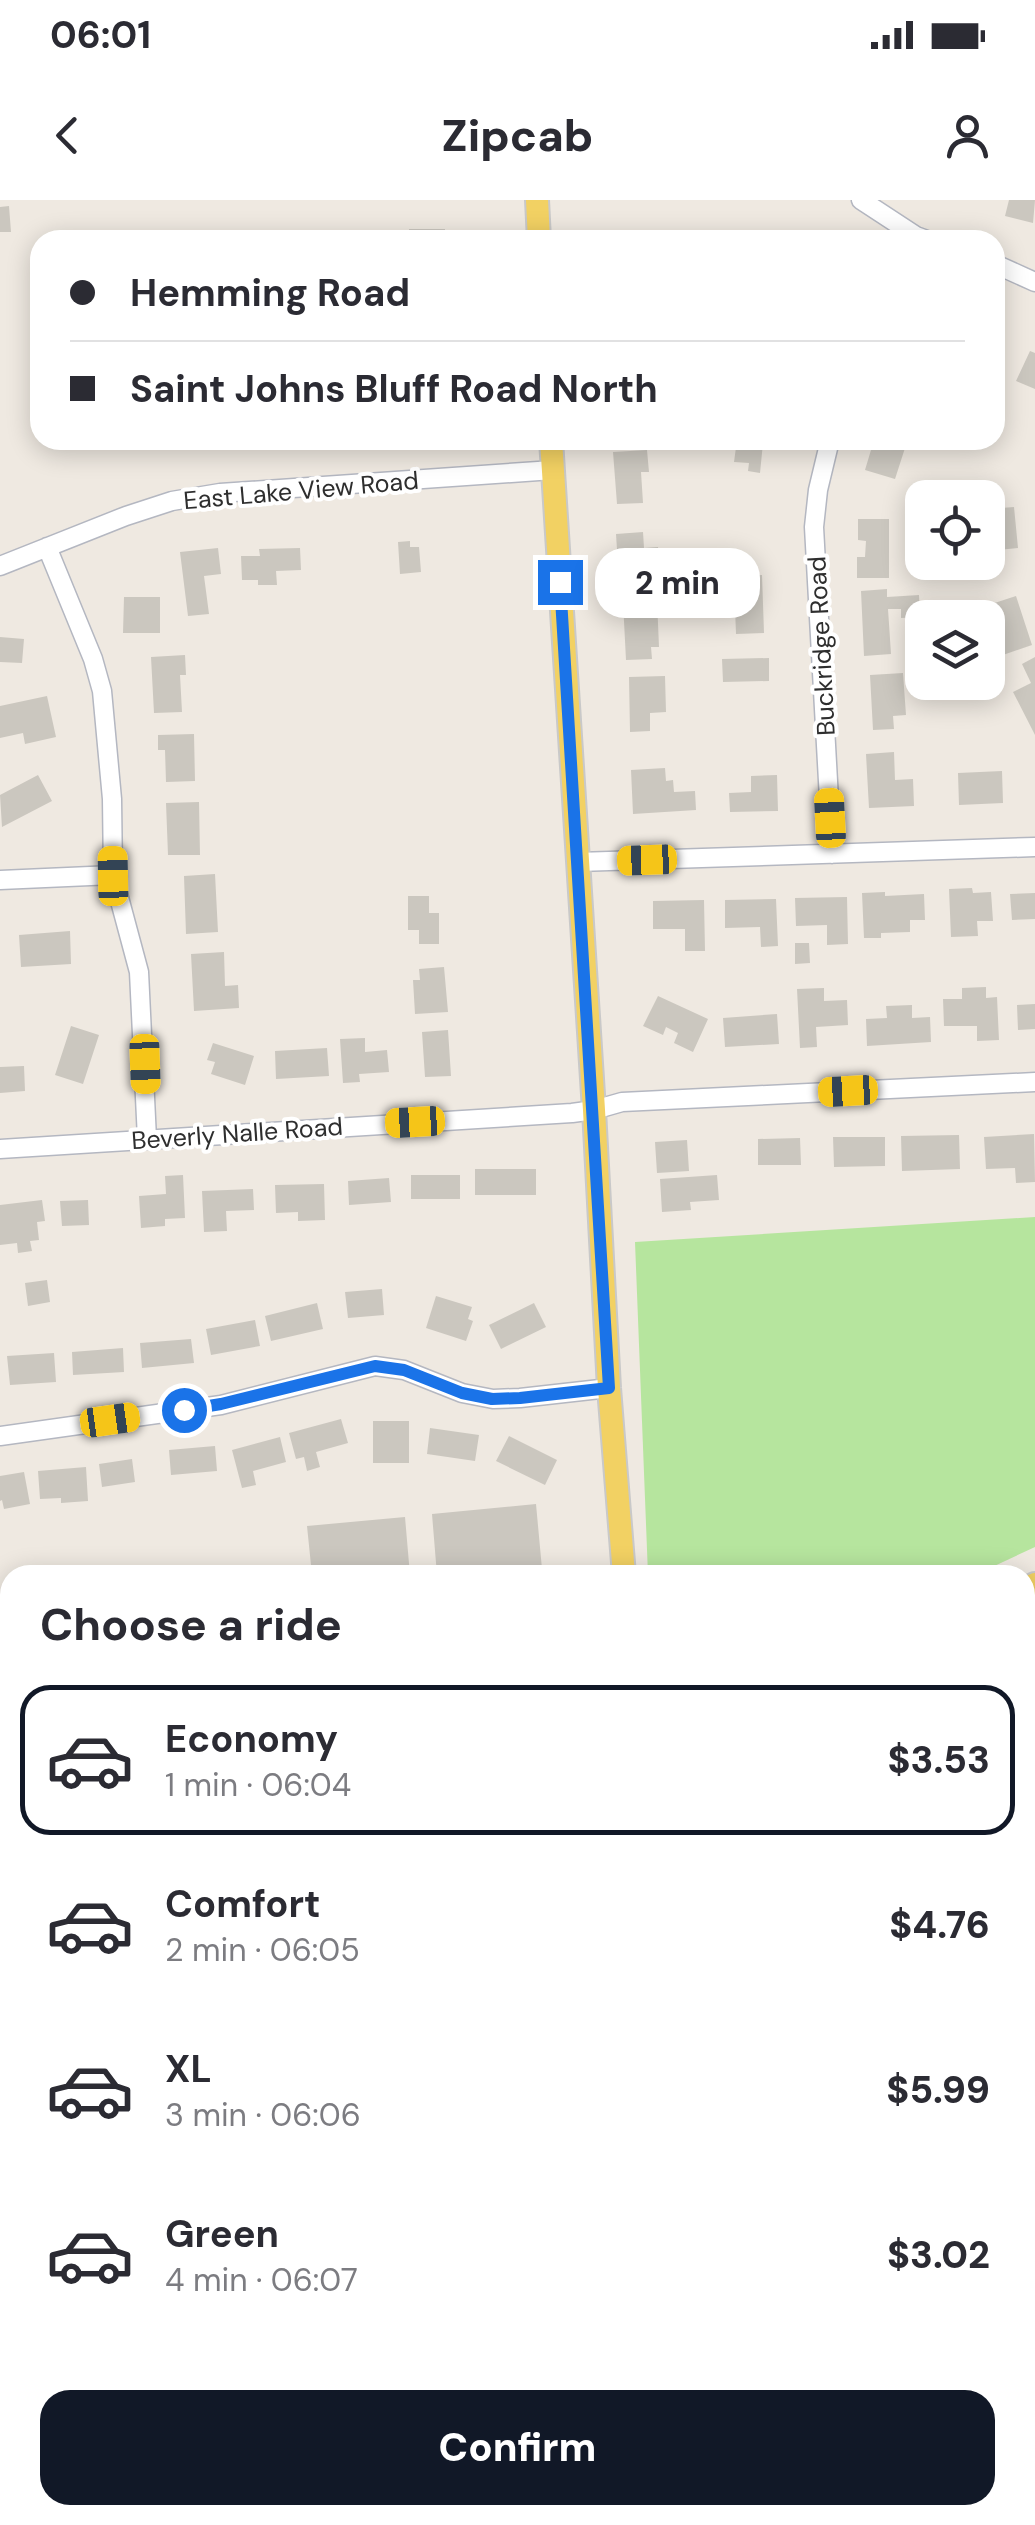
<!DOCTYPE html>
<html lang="en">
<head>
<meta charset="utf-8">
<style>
  :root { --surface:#fff; --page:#f2f2f3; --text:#2b2b33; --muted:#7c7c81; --line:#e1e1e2; --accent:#111827 }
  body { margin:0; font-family:"DM Sans",sans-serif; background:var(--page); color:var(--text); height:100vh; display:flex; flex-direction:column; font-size:38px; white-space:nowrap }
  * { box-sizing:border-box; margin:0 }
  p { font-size:32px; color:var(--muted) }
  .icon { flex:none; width:55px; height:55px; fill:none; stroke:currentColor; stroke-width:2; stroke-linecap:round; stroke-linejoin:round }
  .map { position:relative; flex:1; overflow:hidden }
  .details { position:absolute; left:0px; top:1365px; width:1035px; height:960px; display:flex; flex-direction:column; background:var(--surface); border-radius:30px 30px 0 0; box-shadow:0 5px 25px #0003 }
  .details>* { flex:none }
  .top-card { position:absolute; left:30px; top:30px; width:975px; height:220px; border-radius:30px; box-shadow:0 5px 25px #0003; display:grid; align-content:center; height:220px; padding:0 40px; background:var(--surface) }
  .tools { position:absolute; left:905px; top:280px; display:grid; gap:20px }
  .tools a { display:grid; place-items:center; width:100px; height:100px; border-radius:20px; background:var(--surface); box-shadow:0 5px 25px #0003; font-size:50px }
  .end { position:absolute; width:45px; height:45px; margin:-22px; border:12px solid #1a73e8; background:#fff; box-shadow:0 0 0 5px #fff }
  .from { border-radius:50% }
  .bubble { position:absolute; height:70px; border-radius:30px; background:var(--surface); box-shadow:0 5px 25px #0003; font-size:32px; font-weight:800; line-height:70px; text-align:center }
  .car { position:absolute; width:30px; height:60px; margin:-30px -15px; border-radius:12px; box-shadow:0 0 8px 2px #0007; background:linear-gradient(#f5c518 24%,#345 0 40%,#f5c518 0 76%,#345 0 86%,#f5c518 0) }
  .top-card b { display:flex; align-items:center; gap:35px; height:95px; font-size:38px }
  .top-card b+b { border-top:2px solid var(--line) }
  .top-card i { width:25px; height:25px; background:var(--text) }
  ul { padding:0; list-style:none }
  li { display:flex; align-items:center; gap:30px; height:150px; margin:0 20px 15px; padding:0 20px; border:5px solid transparent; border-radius:30px }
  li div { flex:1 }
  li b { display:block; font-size:38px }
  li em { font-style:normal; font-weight:800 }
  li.on { border-color:var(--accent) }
  li>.icon { width:90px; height:90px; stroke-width:1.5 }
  h2 { padding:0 40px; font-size:45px; line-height:120px }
  .action { display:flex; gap:20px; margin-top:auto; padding:20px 40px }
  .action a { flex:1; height:115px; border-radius:30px; background:var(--accent); color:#fff; font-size:40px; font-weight:800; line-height:115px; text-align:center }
  .status { display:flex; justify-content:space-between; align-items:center; height:70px; padding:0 50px; background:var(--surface); direction:ltr }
  .status svg { height:28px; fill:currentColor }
  header { display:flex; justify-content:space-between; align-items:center; height:130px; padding:0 40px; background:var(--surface); font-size:45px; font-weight:800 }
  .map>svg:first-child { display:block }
</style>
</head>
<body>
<div class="status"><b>06:01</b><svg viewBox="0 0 49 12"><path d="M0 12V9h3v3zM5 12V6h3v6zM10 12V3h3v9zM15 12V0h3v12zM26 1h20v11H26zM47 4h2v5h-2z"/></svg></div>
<header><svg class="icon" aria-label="back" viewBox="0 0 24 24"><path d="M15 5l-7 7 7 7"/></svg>Zipcab<svg class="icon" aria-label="person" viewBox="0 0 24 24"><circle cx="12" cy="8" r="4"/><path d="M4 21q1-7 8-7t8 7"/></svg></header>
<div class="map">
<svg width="1035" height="2325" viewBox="0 0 1035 2325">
  <rect width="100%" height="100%" fill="#efe9e1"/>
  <!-- green -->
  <path fill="#b6e59e" d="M1035,1017V1347L975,1375H648L635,1042Z
    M1035,1474V2325H859L845,2315H1025V1479Z
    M460,2315H656V2322L610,2325H460Z"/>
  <!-- building -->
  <path fill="#cbc7bf" d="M1009,0H1035L1033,23L1005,16Z
    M9,6L11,32H0V7Z
    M409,29H445V40H409Z
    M638,31L639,40H605V33Z
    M1030,151L1035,153V189L1016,181Z
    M737,240H784L783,246L763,243L760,273L748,271L749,263L734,262Z
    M874,240L905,248L895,279L865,270Z
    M647,250L649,272H641L643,303L617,304L613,252Z
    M1014,307L1018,348L988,351V309Z
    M858,319H889V378H857V357H865L866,341L858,340Z
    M643,332L644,348L658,347L660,379L619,381L616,334Z
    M410,341V347H419L421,372L400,374L398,342Z
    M218,348L221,374L204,376L209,414L188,416L180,352Z
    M300,348L301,370L276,371L277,385H258V380H242L241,356H260L259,349Z
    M762,375L764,433L736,434L735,408L715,409L714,377Z
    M887,389V397L919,395L920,417L901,418V409H888L891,454L864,456L861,391Z
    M1016,396L1032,445L1000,456L993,435L988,437V418H968L967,412Z
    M124,397H160V433H123Z
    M657,400L659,447H651L652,459L626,460L623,402Z
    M0,437L24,439L22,463L0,462Z
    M185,455L186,475H180L182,512L154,513L151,457Z
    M1035,457V535L1013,492L1031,483L1022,464Z
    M769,458V481L723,482L722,459Z
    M903,473L906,515L893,516L894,529L873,530L870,475Z
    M665,476L666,512L650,513V531L630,532L629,477Z
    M47,496L56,537L25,544L23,533L0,538V506Z
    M194,534L195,581L166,582L165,550H158V535Z
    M894,552L895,580L913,579L914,606L869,608L866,554Z
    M665,568L666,581L673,580L674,592L695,591L696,610L633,614L631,570Z
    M1002,571L1003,603L959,605L958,573Z
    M38,575L52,601L2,627L0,595Z
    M777,575L778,611L730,612L729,593L751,592V576Z
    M199,602L200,655H168L166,603Z
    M215,674L218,732L186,734L184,676Z
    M972,688L973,693L991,692L993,721H977L978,736L951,737L949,689Z
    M885,692V696L924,694L925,720H910V732L881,733V738H864L862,693Z
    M1035,693V719L1012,720L1010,694Z
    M408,696H429V713H439V744H419V730H408Z
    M847,697L848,744L827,745V725L796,726L795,698Z
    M776,699L778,746L761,747L760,727L725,728V700Z
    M704,700L705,751H685V729H653V701Z
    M70,731L71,764L21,767L19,735Z
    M795,743H809L810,763L795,764Z
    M224,752L225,786L238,785L239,808L194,811L191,754Z
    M444,767L448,812L415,814L413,780H420L419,769Z
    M986,787V798L997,797L999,840L977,841V826H944L943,799H962V788Z
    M824,788V801L847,800L848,825L816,827L817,847L800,848L797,789Z
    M658,796L708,819L693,852L674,843L678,833L666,827L663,835L643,826Z
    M1035,804V829L1018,830L1017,805Z
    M912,805V818L930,817L931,842L867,846L866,819L887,818L886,806Z
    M777,814L779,844L725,847L723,818Z
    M71,826L99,835L83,884L55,875Z
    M448,830L451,876L425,877L422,832Z
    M365,838V852L387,850L389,872L359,874L360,882L343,883L340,839Z
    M213,843L254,856L245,885L211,874L215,862L207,860Z
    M327,848L329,876L276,879L275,851Z
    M24,866L25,891L0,893V867Z
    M1034,934L1035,982L1016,983L1015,968L986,969L984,937Z
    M959,935L960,969L902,971L901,936Z
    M833,937H885V966L834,967Z
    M800,938L801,965H758V939Z
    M687,940L689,971L657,973L655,942Z
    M475,969H536V995H475Z
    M183,975L185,1018L165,1019V1026L141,1028L139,996L166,994L165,976Z
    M411,975H460V999H411Z
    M717,975L719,1000L690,1002L691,1010L662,1012L660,979Z
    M389,978L391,1002L349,1005L348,981Z
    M324,984L325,1020L298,1021V1012L276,1013L275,985Z
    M253,989L254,1010L226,1011L227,1031L204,1032L202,991Z
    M42,1000L45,1021L37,1022L39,1040L30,1041L32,1051L18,1053L17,1043L0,1045V1005Z
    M88,1000L89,1025L62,1026L60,1001Z
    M47,1080L50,1102L28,1106L25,1083Z
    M382,1089L384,1115L348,1118L345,1092Z
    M436,1096L472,1107L468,1119L473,1121L466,1141L426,1128Z
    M317,1103L323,1129L271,1141L265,1116Z
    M534,1103L546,1127L501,1149L489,1125Z
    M255,1120L260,1146L211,1155L206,1129Z
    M191,1139L194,1163L142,1168L140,1143Z
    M123,1148L124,1172L73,1175L72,1152Z
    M54,1153L56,1182L10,1185L7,1156Z
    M341,1219L348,1243L316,1252L320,1267L307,1271L304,1257L296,1259L289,1233Z
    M373,1221H409V1263H373Z
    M430,1228L479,1235L475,1261L427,1254Z
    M509,1236L557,1260L545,1285L496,1261Z
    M280,1237L286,1262L253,1271L256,1285L242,1288L232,1250Z
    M215,1246L217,1271L171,1275L169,1250Z
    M132,1259L135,1282L102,1287L99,1264Z
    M86,1267L88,1301L61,1303V1298L40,1299L38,1271Z
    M24,1272L30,1304L4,1309L2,1300L0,1301V1276Z
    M536,1304L542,1369L478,1375H437L432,1314Z
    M405,1317L410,1375H312L307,1326Z
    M0,1719L10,1723V1767L0,1762Z
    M10,2046V2134H7L1,2047Z"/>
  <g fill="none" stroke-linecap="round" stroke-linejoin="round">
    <!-- minor casing -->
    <g stroke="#b4b7c1" stroke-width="21">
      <path id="minor" d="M861,0L916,36L927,40
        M995,64L1035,82
        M830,240L818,290L814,327L832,654
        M47,347L93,459L102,491L112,599L113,675L139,772L147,939
        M0,366L126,316L172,301L220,293L553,270
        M578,662L1035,647
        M0,680L113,675
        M0,949L572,913L594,910L622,902L1035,882
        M0,1236L221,1205L375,1166L404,1170L462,1193L493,1199L520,1198L609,1188
        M0,1551L10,1565
        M0,1614L10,1607
        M871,2315L888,2325"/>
    </g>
    <!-- major casing -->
    <g stroke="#c9c9c9" stroke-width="26">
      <path id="major" d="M537,0L539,40
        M551,240L594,910L609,1188L624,1375
        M1025,1389L1035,1384
        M1025,1455L1035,1450
        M0,1877L10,1872
        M0,1935L10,1931
        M691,2315L692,2325"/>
    </g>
    <!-- minor -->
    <use href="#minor" stroke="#fff" stroke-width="18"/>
    <!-- major -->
    <use href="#major" stroke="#f2d163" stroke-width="22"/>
  </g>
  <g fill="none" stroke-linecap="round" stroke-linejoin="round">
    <!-- route -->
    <path stroke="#1a73e8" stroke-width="12" d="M184,1210L221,1204L375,1166L404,1170L462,1193L492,1199L520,1198L609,1188L560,382"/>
  </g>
  <g text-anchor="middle" stroke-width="8" stroke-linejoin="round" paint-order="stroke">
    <!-- street labels -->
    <g font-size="25" fill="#2e2e2e" stroke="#fff">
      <text transform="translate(301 290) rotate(-5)" y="9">East Lake View Road</text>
      <text transform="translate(821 446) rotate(-93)" y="9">Buckridge Road</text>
      <text transform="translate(237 933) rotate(-4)" y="9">Beverly Nalle Road</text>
    </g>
  </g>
</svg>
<div class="tools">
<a><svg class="icon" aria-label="locate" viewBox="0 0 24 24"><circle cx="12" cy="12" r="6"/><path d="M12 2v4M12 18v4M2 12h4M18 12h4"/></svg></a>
<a><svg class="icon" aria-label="layers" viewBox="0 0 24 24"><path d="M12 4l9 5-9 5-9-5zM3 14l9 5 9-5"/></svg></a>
</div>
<i class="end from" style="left:184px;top:1210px"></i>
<i class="end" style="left:560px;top:382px"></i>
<div class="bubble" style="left:595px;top:348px;width:165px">2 min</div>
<i class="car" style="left:830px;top:618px;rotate:357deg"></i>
<i class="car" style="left:647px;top:660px;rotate:268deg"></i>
<i class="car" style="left:113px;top:676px;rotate:359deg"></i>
<i class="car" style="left:145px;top:864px;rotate:178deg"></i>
<i class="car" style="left:848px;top:891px;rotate:267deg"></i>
<i class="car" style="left:415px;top:922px;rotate:267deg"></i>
<i class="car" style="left:110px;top:1220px;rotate:82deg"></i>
<div class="top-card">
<b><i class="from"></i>Hemming Road</b>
<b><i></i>Saint Johns Bluff Road North</b>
</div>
<section class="details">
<h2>Choose a ride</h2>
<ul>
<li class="on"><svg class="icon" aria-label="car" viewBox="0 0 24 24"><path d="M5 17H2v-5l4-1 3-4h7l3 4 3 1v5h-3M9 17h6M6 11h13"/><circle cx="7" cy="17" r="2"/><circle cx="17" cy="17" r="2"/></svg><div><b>Economy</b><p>1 min · 06:04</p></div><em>$3.53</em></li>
<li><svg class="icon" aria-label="car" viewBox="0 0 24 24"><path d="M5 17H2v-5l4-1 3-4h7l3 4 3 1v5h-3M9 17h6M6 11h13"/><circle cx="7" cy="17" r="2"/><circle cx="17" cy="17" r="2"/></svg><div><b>Comfort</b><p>2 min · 06:05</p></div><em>$4.76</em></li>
<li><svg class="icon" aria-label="car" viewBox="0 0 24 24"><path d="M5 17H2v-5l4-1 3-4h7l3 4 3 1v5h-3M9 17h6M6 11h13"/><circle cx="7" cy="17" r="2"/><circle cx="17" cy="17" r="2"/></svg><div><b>XL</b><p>3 min · 06:06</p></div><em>$5.99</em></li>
<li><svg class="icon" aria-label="car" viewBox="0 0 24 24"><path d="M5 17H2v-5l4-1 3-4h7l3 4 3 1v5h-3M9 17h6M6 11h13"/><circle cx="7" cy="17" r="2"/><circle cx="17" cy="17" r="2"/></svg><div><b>Green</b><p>4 min · 06:07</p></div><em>$3.02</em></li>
</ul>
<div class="action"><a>Confirm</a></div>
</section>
</div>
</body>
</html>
